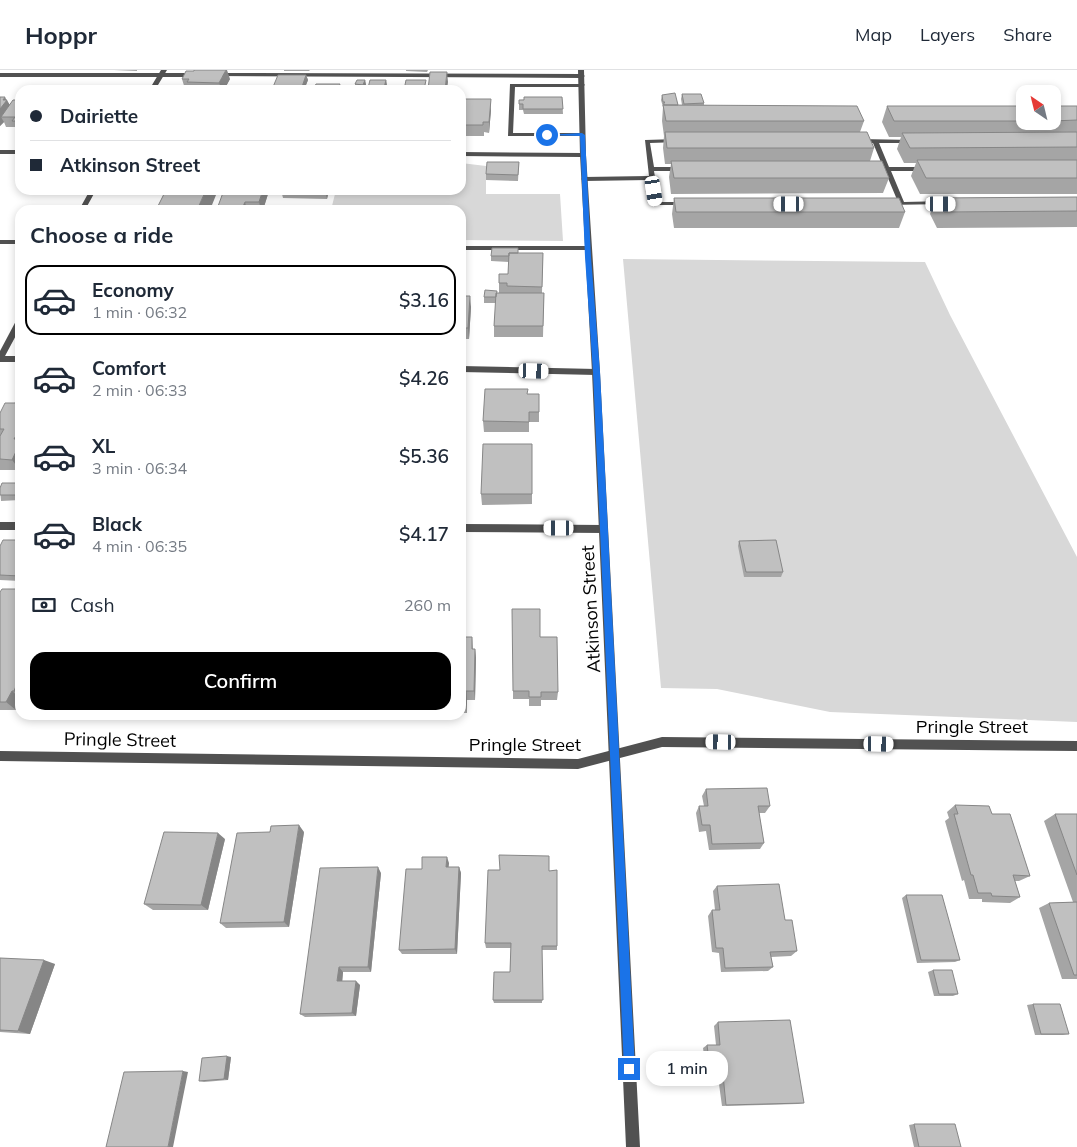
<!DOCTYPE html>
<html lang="en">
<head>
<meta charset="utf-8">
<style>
  :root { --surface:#fff; --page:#f6f6f7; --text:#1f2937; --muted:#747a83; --line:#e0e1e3; --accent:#000 }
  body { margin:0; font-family:Mulish,sans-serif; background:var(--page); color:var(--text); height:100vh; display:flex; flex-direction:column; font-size:19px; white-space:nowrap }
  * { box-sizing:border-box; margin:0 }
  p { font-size:16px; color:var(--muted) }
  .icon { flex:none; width:28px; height:28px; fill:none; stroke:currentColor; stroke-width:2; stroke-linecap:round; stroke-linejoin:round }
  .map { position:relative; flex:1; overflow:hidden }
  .details { position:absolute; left:15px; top:135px; width:451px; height:515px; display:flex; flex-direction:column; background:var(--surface); border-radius:15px; box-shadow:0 2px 8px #0003 }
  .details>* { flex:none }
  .guide { position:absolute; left:15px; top:15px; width:451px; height:110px; border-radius:15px; box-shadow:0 2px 8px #0003; display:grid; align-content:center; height:110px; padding:0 15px; background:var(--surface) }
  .needle { width:32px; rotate:325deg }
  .controls { position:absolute; left:1016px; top:15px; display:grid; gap:10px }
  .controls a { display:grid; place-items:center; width:45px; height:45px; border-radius:10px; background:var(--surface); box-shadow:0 2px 8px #0003; font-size:25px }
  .end { position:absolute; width:22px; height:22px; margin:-11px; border:6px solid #1a73e8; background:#fff; box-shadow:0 0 0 2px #fff }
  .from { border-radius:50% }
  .bubble { position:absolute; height:35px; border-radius:15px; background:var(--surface); box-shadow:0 2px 8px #0003; font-size:16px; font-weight:600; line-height:35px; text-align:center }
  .car { position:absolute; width:15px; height:30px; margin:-15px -8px; border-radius:6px; box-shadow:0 0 4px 1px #0007; background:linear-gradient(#fff 24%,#345 0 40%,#fff 0 76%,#345 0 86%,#fff 0) }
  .guide b { display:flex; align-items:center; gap:18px; height:48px; font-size:19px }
  .guide b+b { border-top:1px solid var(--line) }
  .guide i { width:12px; height:12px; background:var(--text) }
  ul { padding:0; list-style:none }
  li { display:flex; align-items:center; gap:15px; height:70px; margin:0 10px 8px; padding:0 5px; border:2px solid transparent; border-radius:15px }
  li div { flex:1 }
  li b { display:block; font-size:19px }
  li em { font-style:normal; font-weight:600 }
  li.selected { border-color:var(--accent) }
  li>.icon { width:45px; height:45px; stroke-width:1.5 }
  h2 { padding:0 15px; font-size:22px; line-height:60px }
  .pay { display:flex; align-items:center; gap:12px; height:55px; padding:0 15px; font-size:19px }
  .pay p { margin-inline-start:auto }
  .primary-button { display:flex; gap:10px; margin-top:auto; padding:10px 15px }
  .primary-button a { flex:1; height:58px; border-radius:15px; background:var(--accent); color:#fff; font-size:20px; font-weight:600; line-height:58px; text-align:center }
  header { display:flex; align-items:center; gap:30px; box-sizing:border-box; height:70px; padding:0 25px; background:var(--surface); border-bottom:1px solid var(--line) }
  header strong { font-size:24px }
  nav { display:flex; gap:28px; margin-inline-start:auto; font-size:18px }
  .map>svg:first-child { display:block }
</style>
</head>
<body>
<header>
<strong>Hoppr</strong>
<nav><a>Map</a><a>Layers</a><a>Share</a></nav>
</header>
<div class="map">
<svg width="1077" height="1077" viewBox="0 0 1077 1077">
  <rect width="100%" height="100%" fill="#fff"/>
  <!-- green -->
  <path fill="#d8d8d8" d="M461,93L486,96V124H560L563,171L461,170V140H331L336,120H461Z
    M623,189L925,192L950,245L1077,487V652L830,642L717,619L661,618Z"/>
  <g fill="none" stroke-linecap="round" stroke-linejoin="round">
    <!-- service -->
    <path fill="#515151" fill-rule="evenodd" d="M0,3H196L199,5L196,7H0Z
      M215,3L582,4L585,6L582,8L213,6V4Z
      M510,14H584L585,15L582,17H515L513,63H582L585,65L584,66H508Z
      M677,69L680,71L679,72L650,73L654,97H682L685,99L682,101H654L659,132H686L689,134L688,135H654L649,110L584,111L581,109L584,107L649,106L645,70Z
      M859,69L914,70L915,71L912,73H879L889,97H927L930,99L927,101H891L904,132L946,131L948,132V134L886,135V133L898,132L885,101H872L869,99L872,97H883L873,73L857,72L856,71Z
      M461,176H587L591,178L587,180H461Z
      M0,452H20V460H0Z
      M461,454L603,455L608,459L603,463L461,462Z"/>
    <!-- minor -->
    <path fill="#515151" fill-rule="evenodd" d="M161,0H167L155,20H149Z
      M0,80H20V84H0Z
      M461,82L583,83L586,85L583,87L461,86Z
      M90,120H96L85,140H79Z
      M0,170H20V174H0Z
      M17,249H20V258L5,286H20V292H0V281Z
      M461,296L596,299L600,302L596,305L461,302Z
      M662,667L1077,671V681L662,677L578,699L0,691V681L578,689Z"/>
    <!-- tertiary -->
    <path fill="#515151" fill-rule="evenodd" d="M578,0H584L586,85L600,302L640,1077H626L592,302L580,85Z"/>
  </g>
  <!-- wall -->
  <path fill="#a5a5a5" d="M114,0H137V1Z
    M284,0H310L309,1H284Z
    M406,0H428L427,2L406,1Z
    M306,5L308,10L304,20H274L273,17Z
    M182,9H230L224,20H190V19H185Z
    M365,10L366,15L364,20H344L355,17V14Z
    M386,10L387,16L386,20H368V18Z
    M682,24L704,33V35L864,51L860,62L874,78L870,91L889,108L883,123L671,124L669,107L671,94H665L663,78L664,66L662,51L663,37L661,30L662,25L678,35H682L681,29Z
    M0,27L6,30L10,35L20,30V62H17L15,57H6L4,52L0,56Z
    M562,27L563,44H524L523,40H519V30Z
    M461,29L491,40L489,63L484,62V66H465V63H461Z
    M887,36H1025V51H1052V36H1077V124H920L911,106L916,93H904L897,79L901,67H889L882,52Z
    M519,92L518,111L486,110V104Z
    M281,120H329L327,129L283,128Z
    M268,124L263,140H217V139Z
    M1077,127V157L937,158L930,144L936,128Z
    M674,128L905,142L899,158H674L672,144Z
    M518,183H543L542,223H544L543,267H494V256L496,233H484V227L499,223V213L508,204L509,192L491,191V186Z
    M461,226L471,237L469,269H461Z
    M539,324V352H529V362H484L483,351Z
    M20,326V400H0V343L15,333Z
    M532,374V434L482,435L481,424Z
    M20,413V430L1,431L0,418Z
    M20,470V511L0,510V476Z
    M739,471L783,502L781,507H744L738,476Z
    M20,519V632L16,640H0V522Z
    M461,567H472L473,579H475L476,588L475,630H467V643H461Z
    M540,567L558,622L557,630H541V636H529V629H513V621Z
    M706,719L770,736L765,743H759L764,773L760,779L709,780L706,761L699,762L696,743L699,736H704L702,726Z
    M955,735L992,744L1030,806L1019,811H1015L1020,827L1010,833L982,832V829H969L964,810L962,811L945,751L949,748L947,742Z
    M1055,744H1077V909H1062L1039,838L1049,833L1073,832L1044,751Z
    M304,762L289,857L226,858L220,853Z
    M225,769L208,840H153L144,834Z
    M449,793L448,797H459L461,803L457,884H402L399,880L422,799Z
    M549,801L557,876V880H542V933H494L493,930L510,902L511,878H486L485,873Z
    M381,803L371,902H343L342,911L360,915L356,946L305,947L300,944Z
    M717,816L785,850L797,881L791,886L771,887L773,897L768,901L721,902L719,883L712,882L708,846L712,840H715L713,821Z
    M906,825L960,890L955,892L917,893L902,828Z
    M0,888L55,894L30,964L0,962Z
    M933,900L958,924L953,926H934L928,902Z
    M1033,934L1069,964L1063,965H1035L1027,935Z
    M718,952L804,1033L798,1034L722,1036L718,1007L707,1008L703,978L707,975H716L714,956Z
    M231,987L228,1010L204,1012L199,1011Z
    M914,1054L961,1077H914L909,1055Z"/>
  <!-- shaded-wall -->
  <path fill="#868686" d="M226,0H227L230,9L224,20H222L219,13Z
    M447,2L448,12L447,20H445Z
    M306,5L308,10L304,20H302V17Z
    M365,10L366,15L364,20L363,15Z
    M386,10L387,16L386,20H384Z
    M5,27L7,31V30L13,41L1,47L4,52L0,56V39L3,30Z
    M491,29V40L489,63V52Z
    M206,120H218L210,140H197Z
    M263,120H267L268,124L263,140H261L259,132Z
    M325,120H329L327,129Z
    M245,132L247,140H243L242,139Z
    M470,226L471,237L469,269L468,258Z
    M19,359L20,360V400L12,390L14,369Z
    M475,579L476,588L475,630L474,621Z
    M20,606V627L14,621Z
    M12,621L20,628V632L16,640L6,632Z
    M466,621L467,630V643L466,634Z
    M299,755L304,762L289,857L284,852Z
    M218,763L225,769L208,840L201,835Z
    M447,787L449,793L448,803L446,797Z
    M378,797L381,803L371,902L368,897Z
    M459,797L461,803L457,884L455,879Z
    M44,890L55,894L30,964L18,961Z
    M339,897L343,902L342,915L337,911Z
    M356,911L360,915L356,946L352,943Z
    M227,986L231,987L228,1010L224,1009Z
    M183,1001L188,1002L173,1077H168Z"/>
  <!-- building -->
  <path fill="#c0c0c0" stroke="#868686" d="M194,0H226L219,13L187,12L189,9H182L186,1H194Z
    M430,2H447L445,20H428Z
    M278,5H306L302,17H273Z
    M357,10H365L363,15L355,14Z
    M370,10H386L384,18H368Z
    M406,10H426L424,20H404Z
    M316,14H340L338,20H313Z
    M345,17H362L361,20H344Z
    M290,18H300V20H289Z
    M675,23L678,35H664V33L665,32H663L662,25Z
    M682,24H701L704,33L684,34Z
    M0,27H5L3,30H7L0,39Z
    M524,27H562L563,39H523V34H519V30H524Z
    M461,29H491L489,52H483V55H464L465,52H461Z
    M13,30H20V51H12L15,47H1Z
    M663,35L857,36L864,51H666Z
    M887,36H1025V51H894Z
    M1052,36H1077V50L1052,51Z
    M665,62H867L874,78H667Z
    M1077,62V77L910,78L902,63Z
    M917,90H1077V108H926Z
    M671,91H882L889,108H674Z
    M487,92H519L518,105L486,104Z
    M166,120H206L197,140H156Z
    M224,120H263L259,132H245L242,139H217Z
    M1077,127V141L944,142L936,128Z
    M674,128H899L905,142H676Z
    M492,178H518V183H509V186H491Z
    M509,183H543L542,217L507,216V213H499V204H508Z
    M485,220L497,221L496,227H484Z
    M496,223H544L543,256H494Z
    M461,226H470L468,258H461Z
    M485,319H528L527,324H539V342H529V352L483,351Z
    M20,326V359L14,369H20V373L12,390L0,389V366L4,359H0V343L5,333H15Z
    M483,374H532V424H481Z
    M2,413H20V420L18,425H0V418Z
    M3,470H20V506L0,505V476Z
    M776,470L783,502H746L739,471Z
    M2,519H20V606L14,621H12L6,632H0V522Z
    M512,539H540V567H557L558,622H541V627H529V621H513Z
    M461,567H472V579H475L474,621H466V634H461Z
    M767,718L770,736H758L764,773L712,774L710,755H702L699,736H708L706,719Z
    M955,735L989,736L992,744H1010L1030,806L1013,805L1020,827L992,826L991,823H978L973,805H971L954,744H958Z
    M1055,744H1077V805Z
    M299,755L284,852L220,853L237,763L270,762L271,756Z
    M164,762L218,763L201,835L144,834Z
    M499,785L549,786V801L557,800V876H542L543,930H493L494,902H510L511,873H485L488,800H500Z
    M422,787H447L446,797H459L455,879L399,880L406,799H422Z
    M378,797L368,897H339L337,911H356L352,943L300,944L320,798Z
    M779,814L785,850H792L797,881L770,882L773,897L725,898L723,878H716L712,840H720L717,816Z
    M906,825H942L960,890H921Z
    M1077,832V905H1074L1049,833Z
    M0,888L44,890L18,961L0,960Z
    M933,900H952L958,924H939Z
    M1033,934H1060L1069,964H1041Z
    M790,950L804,1033L726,1035L723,1005L711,1006L707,975H720L718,952Z
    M227,986L224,1009L199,1011L202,988Z
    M183,1001L168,1077H106L124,1002Z
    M914,1054H955L961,1077H919Z"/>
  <!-- route -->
  <path fill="#1a73e8" d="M582,63L585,65L591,187L600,302L635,999L633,1003L629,1004L625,1003L624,999L593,302L585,187L580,66L545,65Z"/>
  <g text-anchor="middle" stroke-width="4.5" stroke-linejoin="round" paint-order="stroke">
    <!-- street labels -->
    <g font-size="18" fill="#000" stroke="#fff">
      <text transform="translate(591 539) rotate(-93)" y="6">Atkinson Street</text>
      <text x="972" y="663">Pringle Street</text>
      <text transform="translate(120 670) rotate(1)" y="6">Pringle Street</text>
      <text x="525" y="681">Pringle Street</text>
    </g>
  </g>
</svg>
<div class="controls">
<a><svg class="needle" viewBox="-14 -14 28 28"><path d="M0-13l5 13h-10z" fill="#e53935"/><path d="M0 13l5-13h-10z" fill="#747a83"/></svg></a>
</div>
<i class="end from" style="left:547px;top:65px"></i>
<i class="end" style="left:629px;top:999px"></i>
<div class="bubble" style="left:646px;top:981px;width:82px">1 min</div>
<i class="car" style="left:654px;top:121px;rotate:171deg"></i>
<i class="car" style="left:789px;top:134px;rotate:270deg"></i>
<i class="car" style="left:941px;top:134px;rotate:90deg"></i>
<i class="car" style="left:534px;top:301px;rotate:92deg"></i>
<i class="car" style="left:559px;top:458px;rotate:270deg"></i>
<i class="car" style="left:721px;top:672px;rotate:271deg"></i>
<i class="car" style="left:879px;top:674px;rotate:91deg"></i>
<div class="guide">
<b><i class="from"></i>Dairiette</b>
<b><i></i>Atkinson Street</b>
</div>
<section class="details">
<h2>Choose a ride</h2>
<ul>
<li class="selected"><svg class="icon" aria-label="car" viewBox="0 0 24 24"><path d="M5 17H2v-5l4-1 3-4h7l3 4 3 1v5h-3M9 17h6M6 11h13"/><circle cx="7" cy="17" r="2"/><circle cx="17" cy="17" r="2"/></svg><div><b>Economy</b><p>1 min · 06:32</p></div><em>$3.16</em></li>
<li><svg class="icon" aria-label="car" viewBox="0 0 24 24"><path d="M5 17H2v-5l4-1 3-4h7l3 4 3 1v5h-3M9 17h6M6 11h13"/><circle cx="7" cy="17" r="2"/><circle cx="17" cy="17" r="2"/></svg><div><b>Comfort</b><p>2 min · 06:33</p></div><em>$4.26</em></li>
<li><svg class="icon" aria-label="car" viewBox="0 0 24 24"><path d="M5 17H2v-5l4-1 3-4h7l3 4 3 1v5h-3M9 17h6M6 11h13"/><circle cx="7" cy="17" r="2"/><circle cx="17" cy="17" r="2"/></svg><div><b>XL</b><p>3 min · 06:34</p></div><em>$5.36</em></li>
<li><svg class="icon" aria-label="car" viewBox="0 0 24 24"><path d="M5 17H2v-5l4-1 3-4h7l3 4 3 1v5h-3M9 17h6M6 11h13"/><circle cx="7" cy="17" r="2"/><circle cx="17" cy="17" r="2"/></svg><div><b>Black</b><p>4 min · 06:35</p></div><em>$4.17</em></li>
</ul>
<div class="pay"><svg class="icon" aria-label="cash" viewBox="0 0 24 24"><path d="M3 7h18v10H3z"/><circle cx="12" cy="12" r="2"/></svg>Cash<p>260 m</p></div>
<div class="primary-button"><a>Confirm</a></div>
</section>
</div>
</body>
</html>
